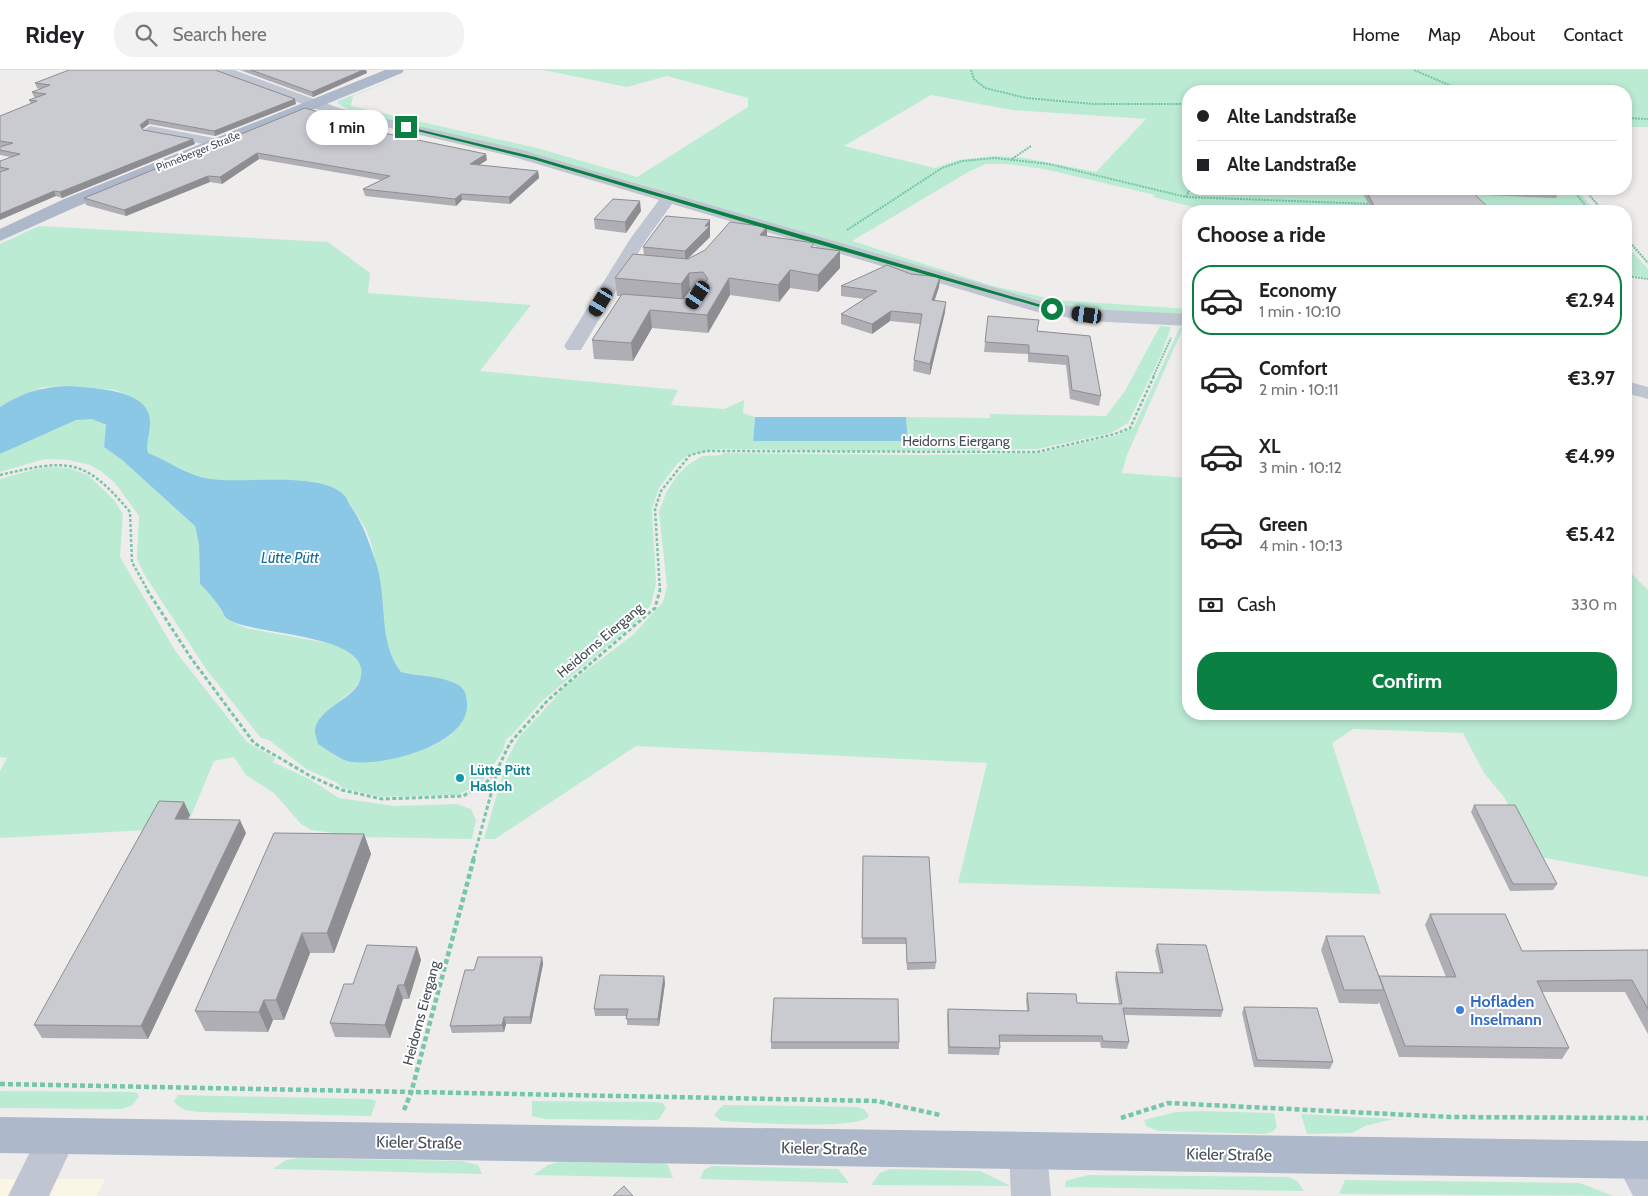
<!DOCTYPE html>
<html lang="en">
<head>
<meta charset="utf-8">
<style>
  :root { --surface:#fff; --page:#f2f2f2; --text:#202124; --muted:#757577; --line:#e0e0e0; --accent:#0b8043 }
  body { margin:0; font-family:Cabin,sans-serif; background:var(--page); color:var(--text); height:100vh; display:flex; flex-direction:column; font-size:19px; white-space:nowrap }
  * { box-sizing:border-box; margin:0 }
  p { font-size:16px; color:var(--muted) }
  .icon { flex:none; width:28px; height:28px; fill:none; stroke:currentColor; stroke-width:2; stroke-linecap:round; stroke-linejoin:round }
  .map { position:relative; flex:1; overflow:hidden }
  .panel { position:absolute; left:1182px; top:135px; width:450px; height:515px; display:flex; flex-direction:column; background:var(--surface); border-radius:20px; box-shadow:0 2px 8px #0003 }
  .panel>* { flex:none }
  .guide { position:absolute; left:1182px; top:15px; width:450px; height:110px; border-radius:20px; box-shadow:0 2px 8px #0003; display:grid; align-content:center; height:110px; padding:0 15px; background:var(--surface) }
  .end { position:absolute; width:22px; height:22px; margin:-11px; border:6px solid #0b8043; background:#fff; box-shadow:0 0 0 2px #fff }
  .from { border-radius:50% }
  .bubble { position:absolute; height:35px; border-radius:18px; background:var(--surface); box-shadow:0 2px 8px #0003; font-size:16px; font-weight:700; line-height:35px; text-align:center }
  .car { position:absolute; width:15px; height:30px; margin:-15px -8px; border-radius:6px; box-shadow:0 0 4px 1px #0007; background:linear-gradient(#222 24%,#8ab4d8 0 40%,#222 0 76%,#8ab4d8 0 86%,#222 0) }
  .guide b { display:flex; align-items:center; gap:18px; height:48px; font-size:19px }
  .guide b+b { border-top:1px solid var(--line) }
  .guide i { width:12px; height:12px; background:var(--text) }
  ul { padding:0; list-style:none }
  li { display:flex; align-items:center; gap:15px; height:70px; margin:0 10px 8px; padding:0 5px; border:2px solid transparent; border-radius:20px }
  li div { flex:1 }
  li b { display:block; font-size:19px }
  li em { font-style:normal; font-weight:700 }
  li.on { border-color:var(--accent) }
  li>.icon { width:45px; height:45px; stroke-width:1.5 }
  h2 { padding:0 15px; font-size:22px; line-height:60px }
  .pay { display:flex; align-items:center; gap:12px; height:55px; padding:0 15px; font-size:19px }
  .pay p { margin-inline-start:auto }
  .cta { display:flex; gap:10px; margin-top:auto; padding:10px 15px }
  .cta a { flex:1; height:58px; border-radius:20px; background:var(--accent); color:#fff; font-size:20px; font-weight:700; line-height:58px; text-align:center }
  header { display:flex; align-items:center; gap:30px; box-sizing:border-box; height:70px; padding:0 25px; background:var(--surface); border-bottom:1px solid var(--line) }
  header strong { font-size:24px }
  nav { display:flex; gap:28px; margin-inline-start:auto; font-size:18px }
  .search { width:350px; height:45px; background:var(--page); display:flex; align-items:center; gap:12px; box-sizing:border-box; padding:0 18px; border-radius:20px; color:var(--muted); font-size:19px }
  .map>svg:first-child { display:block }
</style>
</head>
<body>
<header>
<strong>Ridey</strong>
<div class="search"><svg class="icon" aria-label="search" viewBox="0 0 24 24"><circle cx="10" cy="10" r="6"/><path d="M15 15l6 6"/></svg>Search here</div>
<nav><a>Home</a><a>Map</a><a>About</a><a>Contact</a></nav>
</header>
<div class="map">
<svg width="1648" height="1126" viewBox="0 0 1648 1126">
  <rect width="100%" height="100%" fill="#efecec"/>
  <!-- commercial -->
  <path fill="#faf6e5" d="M0,1109H105L97,1126H0Z"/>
  <!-- green -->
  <path fill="#bcebd4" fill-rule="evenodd" d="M419,0L353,26L351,36L537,78L637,107L748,37V28L667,6L627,17L543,0H1648V57H1626V21H1189V119H1576L1596,141H1210L1153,127L1155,125L1044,99L1007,94H986L970,101L852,171L993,216L1056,230L1189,239V246L1062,239L838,175L627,110L484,72L351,41L337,33L338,31ZM931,25L1012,40L1146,49L1096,102L1025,88L995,86L959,90L935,98L844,76Z
    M39,156L328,172L370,203L368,223L531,235L480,301L678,320L671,335L724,339L744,330L743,343L755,347L753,370H908L906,347L990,348V344L1106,346L1125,321L1160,256L1171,257L1161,285L1128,353L1111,363L1038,379L864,381L719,379L689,384L677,394L659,418L652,439L656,513L651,535L635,553L542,631L511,666L506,669L503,681L480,714L457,725L381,727L343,718L336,712L306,699L269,670L261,668L206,599L144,504L137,488L139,446L115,413L102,402L90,395L69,390L45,389L0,402V384C22,374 69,345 92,349C96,350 102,354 106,356L104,377L122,390L195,456L199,474L200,514L215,530L226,549L246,558L338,575L354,585L361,596L362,608L353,620L320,647L369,692C406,685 473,676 466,625L451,611L401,602C374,565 385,505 367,462C361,449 351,438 345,425L281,411L235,412L209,409L192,404L148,383L143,334L116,320L70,316L44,317L17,327L0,337V174Z
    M1626,175L1648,199V208L1626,205Z
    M1180,257L1183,258L1127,385L1122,403L1189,408V644H1626V498L1648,520V807L1535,786L1504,727L1484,703L1463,663L1353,659L1332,673L1381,824L958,813L987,693L636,676L495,769H484L507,689L519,667L566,616L634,564L663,532L667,516L659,442L666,423L676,407L688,395L702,386L722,385L723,383L924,385L1040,383L1118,365L1134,357Z
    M51,397L69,398L88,405L114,430L123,444L120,487L176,582L247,672L275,688L273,692L311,710L339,728L394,736L457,734L471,739L476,750L472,769L363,767L311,760L301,754L274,723L246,705L234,687L214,691L186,758L0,768V701L7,688L0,687V409L36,399Z
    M0,1021L133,1022L137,1023L139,1027L131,1036L121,1039L0,1038Z
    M178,1025L370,1029L376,1031L371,1046L201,1042C190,1041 180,1041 174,1031Z
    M532,1031L656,1032L663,1033L666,1038L659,1049L656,1050L546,1049L532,1046Z
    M723,1035L857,1037L864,1039L869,1046C858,1061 745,1052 721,1051L714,1045Z
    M1200,1041L1274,1043L1277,1057L1272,1062L1264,1064L1158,1061L1146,1056L1144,1050L1176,1042Z
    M1301,1044L1393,1049L1365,1056L1352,1063L1307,1064Z
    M298,1088L462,1091L478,1095L482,1104L273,1099L286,1090Z
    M558,1092L662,1093L668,1095L673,1108L533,1105L548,1095Z
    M711,1096L838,1099L849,1113L700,1109L704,1100Z
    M890,1099L980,1101L1011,1116L871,1115L880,1103Z
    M1088,1105L1288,1107L1297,1111L1304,1121L1065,1117L1066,1111Z
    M1345,1110L1580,1113L1613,1126L1339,1124Z"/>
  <!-- water -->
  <path fill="#8bc8e5" d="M70,316C91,318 143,319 149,345C153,357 145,370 148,383C169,391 188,406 210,409C244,414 320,401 344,425C347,427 348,432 350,435C364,456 368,469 376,493C388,529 377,570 401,602C420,607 443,605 460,616C465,620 467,627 467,633C470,675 384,696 352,692C340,690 328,680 318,674C317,669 314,663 315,659C320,633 366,628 361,598C355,564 257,565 229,550C225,548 224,545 222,541C216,531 209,523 200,514L199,474L195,456L122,390L104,377L106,355L92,349L76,350L0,384V337C24,322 41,317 70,316Z
    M755,347H906L908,371H753Z"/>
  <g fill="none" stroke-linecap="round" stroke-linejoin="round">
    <!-- path-far3 -->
    <path stroke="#76c6a9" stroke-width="2" stroke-dasharray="2 1" stroke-linecap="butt" d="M971,0L974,9L985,18L1026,28L1093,34H1189
      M1414,0L1463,21
      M1626,48L1648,49
      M1012,89L1031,76
      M1572,119L1590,141
      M1584,119L1603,141
      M1186,127L1190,119
      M1488,139L1531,141
      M847,160L942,98L962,91L995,88L1049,94L1186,127L1372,134
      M1626,168L1648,193
      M1626,206L1648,209
      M1153,307L1171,268"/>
    <!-- path-far2 -->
    <path stroke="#76c6a9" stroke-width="2.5" stroke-dasharray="3 2" stroke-linecap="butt" d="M0,405C68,389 84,387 130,442L132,492L148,521
      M660,521L655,439L661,421L690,385L706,381L1037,382L1115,364L1130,358L1154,306"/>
    <!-- path-far1 -->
    <path stroke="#76c6a9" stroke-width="3" stroke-dasharray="4 2.5" stroke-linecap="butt" d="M147,520L191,588L254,673L312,707L342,720L382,729L463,726L486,713L497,699
      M473,790L498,698L510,673L548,630L655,538L660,520"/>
    <!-- path -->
    <path stroke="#76c6a9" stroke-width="4.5" stroke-dasharray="5 3" stroke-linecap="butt" d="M0,1014L877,1031L940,1045
      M404,1040L411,1023L474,788
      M1121,1048L1168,1033L1451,1047L1648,1048"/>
    <!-- minor -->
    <path fill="#c0c6d1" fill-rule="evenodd" d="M216,0H234L339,38L519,79L1040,231L1087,239L1189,244V256L1087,251L1037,242L672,134L646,170L581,280H567L564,276L630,169L659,130L510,86L330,44L217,3Z
      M150,56L219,69L226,73L219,77L145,63L143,60Z
      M1626,311L1648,317V329L1626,323Z
      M58,1048L72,1054L77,1066L49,1126H8L44,1054Z
      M1028,1064L1042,1069L1047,1082L1051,1126H1011L1009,1082L1014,1069Z
      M1633,1071L1648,1078V1126H1633L1614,1089L1619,1076Z"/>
    <!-- major -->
    <path fill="#adb8ca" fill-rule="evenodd" d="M385,0H404L402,3L76,137L0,171V159L64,129Z
      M0,1047L1648,1071V1109L0,1083Z"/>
  </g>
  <!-- wall -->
  <path fill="#aeaeb4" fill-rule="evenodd" d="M240,0H366L367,3L313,27Z
    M35,13L296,34L215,66L149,54L142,59L143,60L195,74L62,128L56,126L0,102V91L11,87L0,85V77L3,76H0V46L31,34L29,30L37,27H34L32,22L41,19L37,18Z
    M336,47L337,53L487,90L479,95L538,101L539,108L510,134L462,130L456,136L365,126L363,119L381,110L259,89L222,114L210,112L126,146L86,135L84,128Z
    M1189,88V100L1185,99L1186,95Z
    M1362,119H1450L1492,141H1373L1363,124Z
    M1478,119H1554L1558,123L1556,128L1483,125Z
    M641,141L626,163L595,159L594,149Z
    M710,150V167L688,189L767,166L814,177L840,181V198L818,222L790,218L779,232L730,225L708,263L652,258L633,291L594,289L592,270L621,226H617L615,208L644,185L643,177ZM700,219L695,226L687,229H684L690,220Z
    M911,204L940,207L939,217L934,231L945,242L930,305L913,301L914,290L920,254L890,251L872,264L841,254V244L864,229L841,226V216Z
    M988,246L1037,261L1090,266L1101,326L1099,336L1070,329L1066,295L1028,292V284L984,282Z
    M184,732L190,745L188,749L246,763L148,969L42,968L34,955Z
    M1474,735L1557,814L1553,820L1510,821L1471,742Z
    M364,764L371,784L334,883H310L284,950H273L268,962L205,961L195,941Z
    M863,786L936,892L935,899L907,900L906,874H862Z
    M1430,844L1522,881L1648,880V964L1625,922H1542L1569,978L1562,989L1399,987L1379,932L1378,934L1339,933L1321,880L1326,866L1379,906L1446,907L1425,855Z
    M1157,874L1223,940L1221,947L1124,945L1129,972L1127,979L1101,978L1100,972H999L1000,978L999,985L948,984L947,945L948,939L1027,941L1026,930L1027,923L1077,933L1119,934L1115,909L1116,902L1160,903L1155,881Z
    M417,877L421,890L409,929H403L390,968L335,967L330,953L353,914Z
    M542,887L543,894L531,954H506L504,962L452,963L450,956L474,900Z
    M664,906L665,913L659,956L627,955V946H595L594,939Z
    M1244,937L1333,992L1330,999L1254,997L1242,943Z
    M771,972H899V979H771Z"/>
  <!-- shaded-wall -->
  <path fill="#8d8d92" d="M363,0H366L367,3L313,27L312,22Z
    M295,29L296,34L215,66L214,61Z
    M336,47L337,53L325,51Z
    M148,49L149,54L141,60L140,55Z
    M193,69L195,74L62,128L60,122Z
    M257,83L259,89L222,114L220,107Z
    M486,84L487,90L471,100L470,94Z
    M538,101L539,108L510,134L509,127Z
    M208,106L210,112L126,146L124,140Z
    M54,121L56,126L0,150V144Z
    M461,124L462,130L456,136L455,129Z
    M640,131L641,141L626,163L625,152Z
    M710,150V167L685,191V181Z
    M767,157V174L760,165Z
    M840,181V198L818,222V205Z
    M790,200V218L779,232L778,215Z
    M689,203L690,220L682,231L681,214Z
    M940,207L939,217L931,241L932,230Z
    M729,208L730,225L708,263L707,245Z
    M946,232L945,242L930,305V294Z
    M650,240L652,258L633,291L631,273Z
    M891,241L890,251L872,264V254Z
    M184,732L190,745L181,762L175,749Z
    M240,750L246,763L148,969L141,956Z
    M364,764L371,784L334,883L327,863Z
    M302,863L310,883L284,950L276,930Z
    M417,877L421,890L409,929L404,915Z
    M542,887L543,894L531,954L530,947Z
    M664,906L665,913L659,956L658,949Z
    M398,915L403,929L390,968L385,955Z
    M264,930L273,950L268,962L259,942Z
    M504,947L506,954L504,962L502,955Z"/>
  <!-- building -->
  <path fill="#cacad1" stroke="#8d8d92" d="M69,0H215L295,29L214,61L148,49L140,55L143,60L193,69L60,122L54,121L0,144V102L9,99L0,97V91L20,84L0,80V77L13,73L0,71V46L37,31L29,30L46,24L32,22L50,15L35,13Z
    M251,0H363L312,22Z
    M305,38L336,47L325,51L486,84L470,94L538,101L509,127L461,124L455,129L363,119L390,106L257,83L220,107L208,106L124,140L84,128Z
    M1189,88V95H1186Z
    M1365,119H1450L1470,120L1492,141H1377Z
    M1483,119H1554L1558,123L1484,120Z
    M613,129L640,131L625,152L594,149Z
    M666,146L710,150L705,156H710L685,181L643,177Z
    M730,152L767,157L760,165L814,173L811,177L840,181L818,205L790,200L778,215L729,208L707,245L650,240L631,273L592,270L622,224L687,229L695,226L708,209L703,202L689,203L681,214L615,208L633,184L688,189L705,180Z
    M887,195L911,204L940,207L932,230L946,232L930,294L914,290L922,244L891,241L872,254L841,244L877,221L841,216Z
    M988,246L1039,250L1037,261L1090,266L1101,326L1072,320L1068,286L1029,283V275L985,272Z
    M159,731L184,732L175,749L240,750L141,956L34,955Z
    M1474,735H1515L1557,814H1513Z
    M274,763L364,764L327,863H302L276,930H264L259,942L195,941Z
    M863,786L929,787L936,892L907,893L906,868H862Z
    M1430,844H1505L1522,881L1648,880V939L1632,910L1537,911L1569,978L1405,976L1379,906L1456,907Z
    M1326,866H1364L1384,920H1344Z
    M1157,874L1206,875L1223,940L1123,938L1129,972L1103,971L1102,966L999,965L1000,978L949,977L948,939L1029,941L1027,923L1076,924L1077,933L1122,934L1116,902L1163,903Z
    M367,875L417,877L404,915H398L385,955L330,953L344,914H353Z
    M478,887H542L530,947H504L502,955L450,956L465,900H474Z
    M600,905L664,906L658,949H626L628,939H594Z
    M774,928L898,929L899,972H771Z
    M1244,937L1317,938L1333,992L1257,990Z
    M624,1116L633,1126H613Z"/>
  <!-- route -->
  <path fill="#0b8043" d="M405,56L535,87L1055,239L1050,240L804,170L532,89L405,58Z"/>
  <!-- markers -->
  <circle fill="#0f9aa8" stroke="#fff" stroke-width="2" cx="460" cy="708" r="5"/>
  <circle fill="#3f7fe0" stroke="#fff" stroke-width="2" cx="1460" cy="940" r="5"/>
  <g text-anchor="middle" stroke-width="4" stroke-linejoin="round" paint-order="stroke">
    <!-- far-street labels -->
    <g font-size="11" fill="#464d58" stroke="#fff">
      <text transform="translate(198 81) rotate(-22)" y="4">Pinneberger Straße</text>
    </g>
    <!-- street labels -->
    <g font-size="14" fill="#464d58" stroke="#fff">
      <text x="956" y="376">Heidorns Eiergang</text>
      <text transform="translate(600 570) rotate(-40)" y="5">Heidorns Eiergang</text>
      <text transform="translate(421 943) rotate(-75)" y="5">Heidorns Eiergang</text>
    </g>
    <!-- culture labels -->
    <g font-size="14" font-weight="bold" fill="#0d838f" stroke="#fff" text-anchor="start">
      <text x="470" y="705">Lütte Pütt<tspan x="470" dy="16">Hasloh</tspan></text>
    </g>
    <!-- water labels -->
    <g font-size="15" font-style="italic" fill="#146f9c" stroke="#fff">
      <text x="290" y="493">Lütte Pütt</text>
    </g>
    <!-- near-shop labels -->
    <g font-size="16" font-weight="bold" fill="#366cbe" stroke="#fff" text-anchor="start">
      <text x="1470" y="937">Hofladen<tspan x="1470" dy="18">Inselmann</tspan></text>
    </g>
    <!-- near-street labels -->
    <g font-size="16" fill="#464d58" stroke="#fff">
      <text transform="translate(419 1072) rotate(1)" y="6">Kieler Straße</text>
      <text transform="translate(824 1078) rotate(1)" y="6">Kieler Straße</text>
      <text transform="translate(1229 1084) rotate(1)" y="6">Kieler Straße</text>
    </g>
  </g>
</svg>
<i class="end from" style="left:1052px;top:239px"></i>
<i class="end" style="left:406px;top:57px"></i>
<div class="bubble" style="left:306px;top:40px;width:82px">1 min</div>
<i class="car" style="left:698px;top:225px;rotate:214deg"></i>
<i class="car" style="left:601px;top:232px;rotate:211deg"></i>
<i class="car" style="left:1087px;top:245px;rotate:278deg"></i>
<div class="guide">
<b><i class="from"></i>Alte Landstraße</b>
<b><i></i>Alte Landstraße</b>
</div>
<section class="panel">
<h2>Choose a ride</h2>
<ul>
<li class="on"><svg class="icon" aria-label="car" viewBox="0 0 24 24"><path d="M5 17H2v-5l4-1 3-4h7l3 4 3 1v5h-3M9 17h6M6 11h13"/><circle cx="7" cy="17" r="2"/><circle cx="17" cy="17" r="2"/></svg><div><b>Economy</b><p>1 min · 10:10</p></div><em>€2.94</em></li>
<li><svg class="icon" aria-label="car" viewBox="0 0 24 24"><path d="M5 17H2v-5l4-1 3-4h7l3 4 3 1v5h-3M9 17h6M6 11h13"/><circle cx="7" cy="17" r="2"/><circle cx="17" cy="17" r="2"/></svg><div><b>Comfort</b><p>2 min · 10:11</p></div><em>€3.97</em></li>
<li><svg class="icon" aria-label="car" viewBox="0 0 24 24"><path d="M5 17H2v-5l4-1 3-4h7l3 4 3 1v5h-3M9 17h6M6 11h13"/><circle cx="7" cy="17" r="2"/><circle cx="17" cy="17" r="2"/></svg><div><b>XL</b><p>3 min · 10:12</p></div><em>€4.99</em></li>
<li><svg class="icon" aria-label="car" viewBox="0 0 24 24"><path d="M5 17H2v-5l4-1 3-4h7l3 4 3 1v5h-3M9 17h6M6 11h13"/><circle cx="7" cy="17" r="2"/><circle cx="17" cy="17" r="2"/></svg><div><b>Green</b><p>4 min · 10:13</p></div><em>€5.42</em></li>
</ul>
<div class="pay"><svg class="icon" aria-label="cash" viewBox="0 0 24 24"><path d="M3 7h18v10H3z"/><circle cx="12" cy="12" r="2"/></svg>Cash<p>330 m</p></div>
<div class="cta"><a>Confirm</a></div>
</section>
</div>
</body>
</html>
